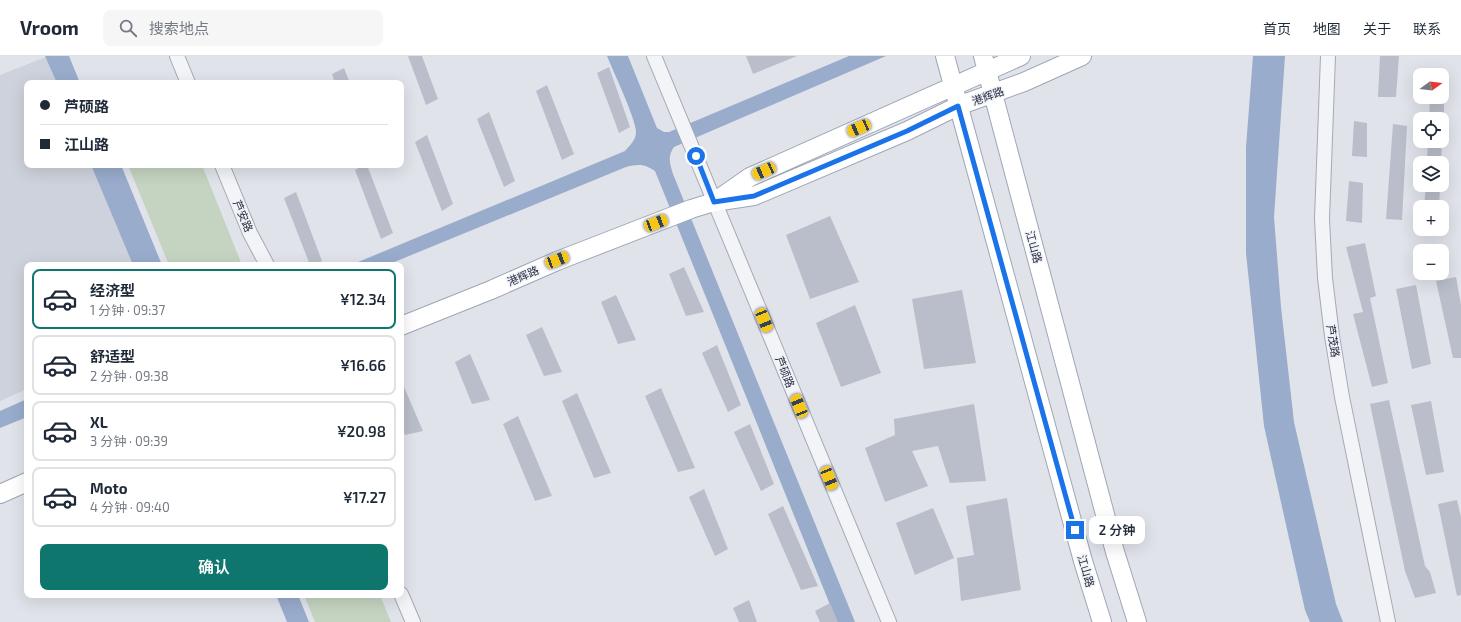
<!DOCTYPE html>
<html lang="zh">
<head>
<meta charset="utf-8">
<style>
  :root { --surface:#fff; --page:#f6f6f7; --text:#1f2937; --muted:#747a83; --line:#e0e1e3; --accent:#0f766e }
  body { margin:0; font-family:"Exo 2","Noto Sans SC",sans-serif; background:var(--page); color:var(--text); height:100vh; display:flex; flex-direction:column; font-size:15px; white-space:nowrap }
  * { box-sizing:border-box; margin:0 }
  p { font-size:13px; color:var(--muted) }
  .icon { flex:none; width:22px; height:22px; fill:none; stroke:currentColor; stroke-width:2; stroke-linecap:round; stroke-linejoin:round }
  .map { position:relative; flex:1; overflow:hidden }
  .side { position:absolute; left:24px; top:206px; width:380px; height:336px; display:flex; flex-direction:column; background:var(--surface); border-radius:8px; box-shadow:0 4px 16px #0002 }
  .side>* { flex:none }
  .hud { position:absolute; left:24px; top:24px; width:380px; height:88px; border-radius:8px; box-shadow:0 4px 16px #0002; display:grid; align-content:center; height:88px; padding:0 16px; background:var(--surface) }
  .needle { width:26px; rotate:75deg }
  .tools { position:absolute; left:1413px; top:12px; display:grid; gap:8px }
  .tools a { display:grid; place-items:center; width:36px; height:36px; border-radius:8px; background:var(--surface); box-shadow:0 4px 16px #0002; font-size:20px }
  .end { position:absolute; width:18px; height:18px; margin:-9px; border:5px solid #1a73e8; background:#fff; box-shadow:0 0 0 2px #fff }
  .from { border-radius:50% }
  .bubble { position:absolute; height:28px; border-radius:8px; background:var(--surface); box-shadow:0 4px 16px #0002; font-size:13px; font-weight:600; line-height:28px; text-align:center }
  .car { position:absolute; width:12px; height:24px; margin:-12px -6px; border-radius:5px; box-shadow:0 0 3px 1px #0007; background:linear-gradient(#f5c518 24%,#345 0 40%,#f5c518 0 76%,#345 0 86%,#f5c518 0) }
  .hud b { display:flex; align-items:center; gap:14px; height:38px; font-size:15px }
  .hud b+b { border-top:1px solid var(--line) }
  .hud i { width:10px; height:10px; background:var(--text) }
  ul { padding:7px 0 0; list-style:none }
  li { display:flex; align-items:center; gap:12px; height:60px; margin:0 8px 6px; padding:0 8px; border:2px solid var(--line); border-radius:8px }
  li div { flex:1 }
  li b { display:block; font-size:15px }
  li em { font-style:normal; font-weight:600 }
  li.on { border-color:var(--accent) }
  li>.icon { width:36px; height:36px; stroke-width:1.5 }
  .cta { display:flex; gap:8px; margin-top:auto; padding:8px 16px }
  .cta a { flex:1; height:46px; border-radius:8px; background:var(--accent); color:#fff; font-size:16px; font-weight:600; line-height:46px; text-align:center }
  header { display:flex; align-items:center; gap:24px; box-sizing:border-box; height:56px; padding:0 20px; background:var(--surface); border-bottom:1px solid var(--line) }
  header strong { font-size:19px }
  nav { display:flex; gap:22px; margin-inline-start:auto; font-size:14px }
  .search { width:280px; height:36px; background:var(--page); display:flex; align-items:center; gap:10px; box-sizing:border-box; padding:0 14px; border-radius:8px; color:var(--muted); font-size:15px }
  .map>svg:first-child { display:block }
</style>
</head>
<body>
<header>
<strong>Vroom</strong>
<div class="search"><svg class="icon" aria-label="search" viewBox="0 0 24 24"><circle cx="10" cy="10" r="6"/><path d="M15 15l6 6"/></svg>搜索地点</div>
<nav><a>首页</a><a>地图</a><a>关于</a><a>联系</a></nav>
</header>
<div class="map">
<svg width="1461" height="566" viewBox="0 0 1461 566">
  <rect width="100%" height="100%" fill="#e0e3ea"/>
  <!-- built -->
  <path fill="#ced2dc" d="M46,1L57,27H27V109H91L133,209H27V333L0,345V19Z"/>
  <!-- green -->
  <path fill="#c4d4c0" d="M128,109H202L242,209H169Z
    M304,539H380L391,566H315Z"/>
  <!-- water -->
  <path fill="#99accc" d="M45,0H69L80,27H57Z
    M607,0H628L657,72L664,76H669L849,0H886L674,91C667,101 670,108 673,118L855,566H837L655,115C644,108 639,108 626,111L387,209H351L625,95C630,89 636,84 636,76C636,63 613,15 607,0Z
    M1253,0H1285L1274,161L1281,251L1294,366L1336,548L1343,566H1310L1305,554L1264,370L1246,197V91Z
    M91,109H121L162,209H133Z
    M27,343V361L0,372V355Z
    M276,539H298L309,566H287Z"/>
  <!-- building -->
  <path fill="#babeca" d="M408,0H422L438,43L426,49Z
    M746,0H797L753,18Z
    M1380,0H1399L1396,41H1378Z
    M609,11L630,71L619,77L597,17Z
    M344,12L350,27H335L332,18Z
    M547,29L574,98L562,104L536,35Z
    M1430,41H1444V63H1429Z
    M489,56L515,125L504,131L477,63Z
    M1354,65L1367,67V101L1352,100Z
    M1393,68L1407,70L1402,164L1386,163Z
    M427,79L453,148L442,155L415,86Z
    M1428,85H1442L1441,107H1427Z
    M364,109H367L393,177L381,183L355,114Z
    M1349,125L1363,127L1362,167L1346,165Z
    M1426,129L1440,131L1439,151H1424Z
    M296,136L322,205L314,209H310L284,142Z
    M830,160L859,226L810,243L786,179Z
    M1365,187L1376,240L1370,242L1388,327L1372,331L1353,258L1363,256L1346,191Z
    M684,211L704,256L686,260L669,218Z
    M1456,221L1461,249V302H1453L1436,225Z
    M1416,229L1431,308L1412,313L1396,233Z
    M962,234L976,307L924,313L912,243Z
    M616,239L636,284L618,288L601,246Z
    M855,249L881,317L841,331L816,267Z
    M542,271L562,316L544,320L526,279Z
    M717,289L741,349L728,356L702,297Z
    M470,298L490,344L472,348L455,306Z
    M401,324L423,375L405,379L401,369Z
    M661,332L695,412L678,416L645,340Z
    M577,337L611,417L594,422L562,345Z
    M1389,344L1425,510L1430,516L1436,537L1415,542L1405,515L1370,348Z
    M1431,345L1444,416L1426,419L1411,349Z
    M974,348L986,425L950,427L938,390L912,395L928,430L885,446L865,392L895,379L894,363Z
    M518,360L552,440L535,445L503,368Z
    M750,368L774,428L761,435L734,376Z
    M704,433L728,493L715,500L689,441Z
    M1007,442L1021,534L961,545L957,502L974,499L966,450Z
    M1457,444L1461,461V539L1457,540L1438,448Z
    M783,450L818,530L801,534L768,458Z
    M933,452L954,502L915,519L896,467Z
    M749,544L757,566H739L733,552Z
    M830,547L838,566H820L815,555Z"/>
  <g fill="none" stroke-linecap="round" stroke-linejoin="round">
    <!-- minor casing -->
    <g stroke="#a5a9b4" stroke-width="16">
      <path id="minor" d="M177,0L188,27
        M654,0L889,566
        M1328,0L1322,163L1325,222L1332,280L1342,341L1388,566
        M222,109L250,177L267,209
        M401,538L413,566"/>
    </g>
    <!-- major casing -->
    <g stroke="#9ea6b6" stroke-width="20">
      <path id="major" d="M945,0L1083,505L1102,566
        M983,0L1115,496L1137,566
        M717,144L750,121L1021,0
        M401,270L491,234L557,205L691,153L714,146L754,140L907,75L958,50L1024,26L1082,0
        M0,438L27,426"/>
    </g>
    <!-- minor -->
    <use href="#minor" stroke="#f3f4f8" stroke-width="14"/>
    <!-- major -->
    <use href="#major" stroke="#fff" stroke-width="18"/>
  </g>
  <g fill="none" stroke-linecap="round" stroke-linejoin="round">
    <!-- route -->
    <path stroke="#1a73e8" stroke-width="5" d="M696,100L714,146L754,140L907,75L958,50L1075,474"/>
  </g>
  <g text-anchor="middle" stroke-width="3" stroke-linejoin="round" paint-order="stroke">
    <!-- street labels -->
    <g font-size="11" fill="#272f42" stroke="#f0f2f7">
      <text transform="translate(988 40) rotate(-20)" y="4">港辉路</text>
      <text transform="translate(243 160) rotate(67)" y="4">芦安路</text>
      <text transform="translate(1034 191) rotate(75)" y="4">江山路</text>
      <text transform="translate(523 220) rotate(-24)" y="4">港辉路</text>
      <text transform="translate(1333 285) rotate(81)" y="4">芦茂路</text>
      <text transform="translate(785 316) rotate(68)" y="4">芦硕路</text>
      <text transform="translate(1086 515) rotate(74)" y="4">江山路</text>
    </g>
  </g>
</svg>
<div class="tools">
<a><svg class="needle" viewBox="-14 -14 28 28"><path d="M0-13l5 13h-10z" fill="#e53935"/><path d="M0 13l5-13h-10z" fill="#747a83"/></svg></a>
<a><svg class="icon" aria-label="locate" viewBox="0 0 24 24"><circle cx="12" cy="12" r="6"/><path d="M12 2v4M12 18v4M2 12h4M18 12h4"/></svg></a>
<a><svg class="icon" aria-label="layers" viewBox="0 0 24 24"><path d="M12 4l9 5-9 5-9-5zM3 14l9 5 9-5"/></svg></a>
<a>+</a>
<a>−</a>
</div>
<i class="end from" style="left:696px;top:100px"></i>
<i class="end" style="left:1075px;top:474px"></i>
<div class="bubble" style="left:1089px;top:460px;width:56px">2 分钟</div>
<i class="car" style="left:859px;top:72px;rotate:246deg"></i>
<i class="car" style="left:764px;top:115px;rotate:246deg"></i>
<i class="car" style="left:656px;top:167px;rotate:69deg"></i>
<i class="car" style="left:557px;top:204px;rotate:69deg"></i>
<i class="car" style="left:764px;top:264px;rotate:158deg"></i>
<i class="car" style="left:799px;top:350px;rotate:338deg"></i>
<i class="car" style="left:829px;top:422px;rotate:158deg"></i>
<div class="hud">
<b><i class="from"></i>芦硕路</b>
<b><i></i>江山路</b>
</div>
<section class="side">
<ul>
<li class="on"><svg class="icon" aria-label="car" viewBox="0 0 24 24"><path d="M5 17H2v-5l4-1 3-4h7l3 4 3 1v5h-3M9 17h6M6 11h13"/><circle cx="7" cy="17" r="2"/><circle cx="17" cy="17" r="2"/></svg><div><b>经济型</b><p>1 分钟 · 09:37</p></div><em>¥12.34</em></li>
<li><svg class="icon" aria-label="car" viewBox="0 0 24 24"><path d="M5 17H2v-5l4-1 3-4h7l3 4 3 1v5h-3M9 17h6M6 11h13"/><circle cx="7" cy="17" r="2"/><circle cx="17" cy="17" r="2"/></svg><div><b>舒适型</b><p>2 分钟 · 09:38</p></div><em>¥16.66</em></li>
<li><svg class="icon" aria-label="car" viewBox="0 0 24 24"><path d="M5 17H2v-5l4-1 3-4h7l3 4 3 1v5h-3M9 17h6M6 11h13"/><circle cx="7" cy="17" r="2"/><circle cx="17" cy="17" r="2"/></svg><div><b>XL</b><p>3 分钟 · 09:39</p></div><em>¥20.98</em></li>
<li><svg class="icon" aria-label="car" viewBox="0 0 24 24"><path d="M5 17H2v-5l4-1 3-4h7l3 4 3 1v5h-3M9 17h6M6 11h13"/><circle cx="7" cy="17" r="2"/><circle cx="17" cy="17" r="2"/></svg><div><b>Moto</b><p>4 分钟 · 09:40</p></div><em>¥17.27</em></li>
</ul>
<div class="cta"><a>确认</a></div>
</section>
</div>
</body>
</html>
